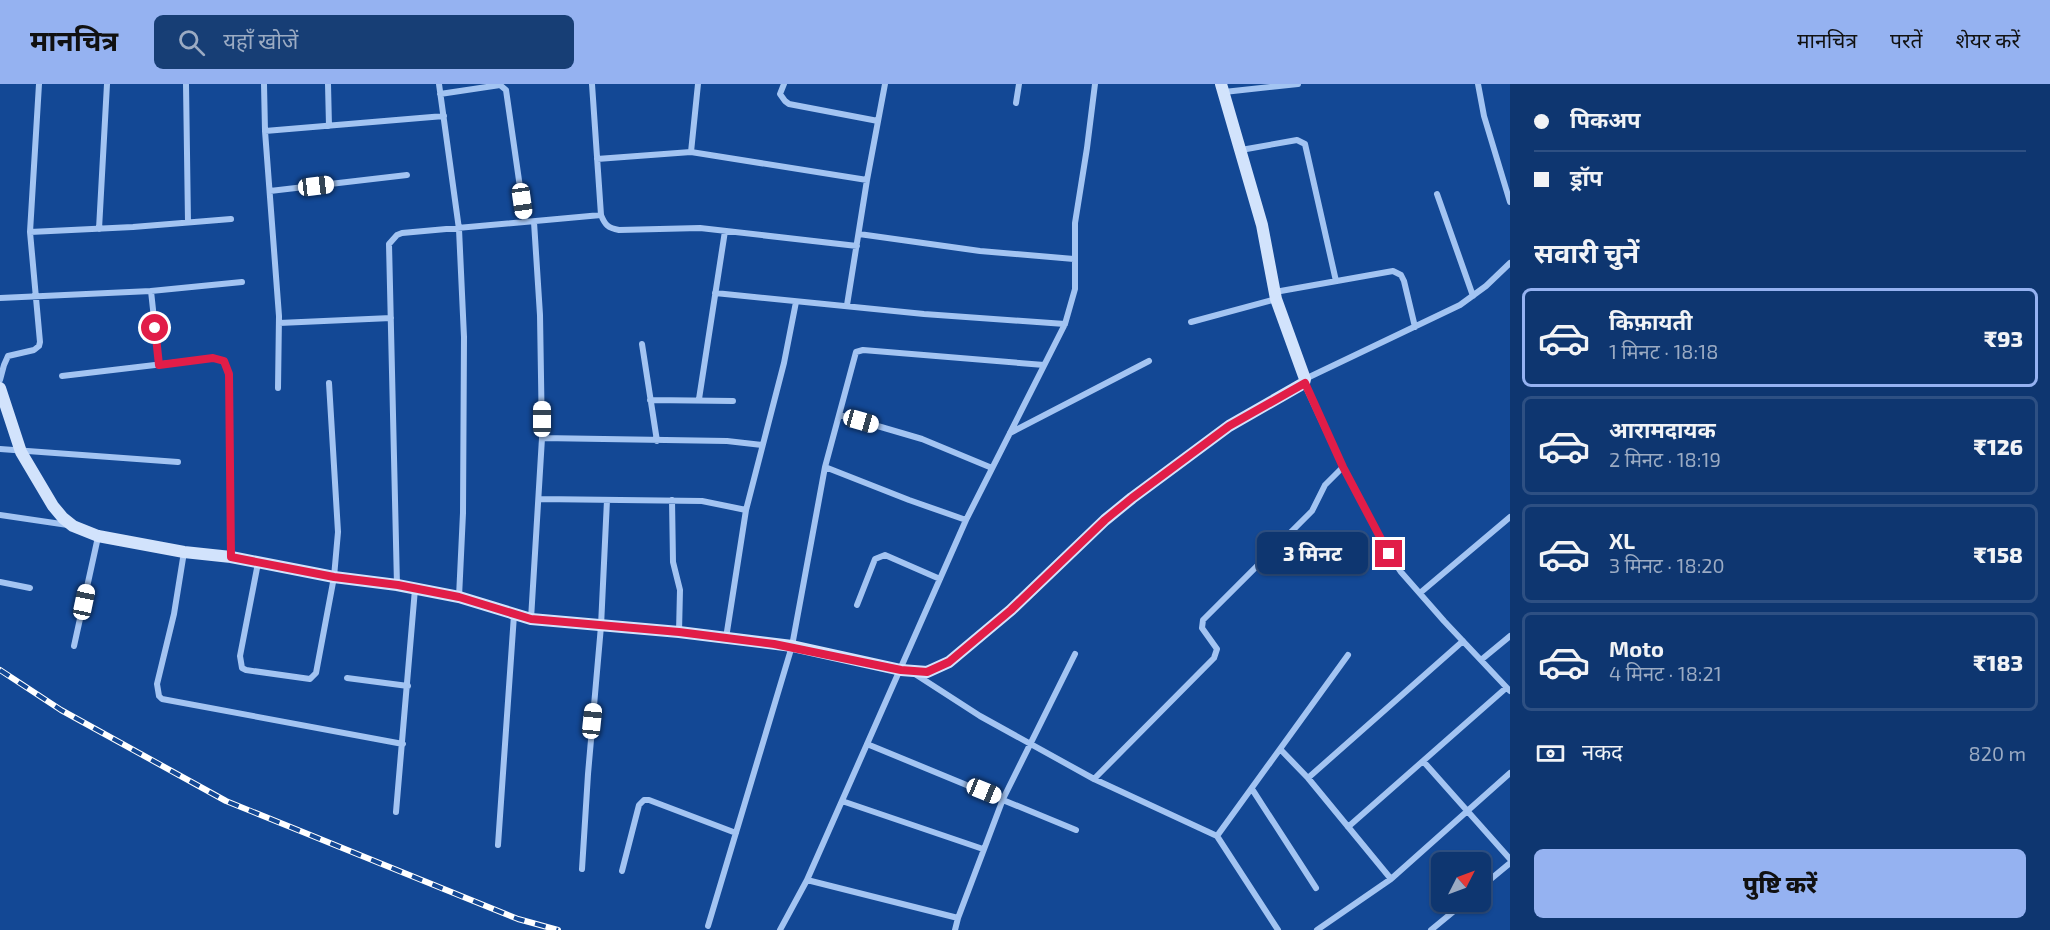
<!DOCTYPE html>
<html lang="hi">
<head>
<meta charset="utf-8">
<style>
  :root { --surface:#0e3670; --page:#173e75; --text:#f1f3f6; --muted:#9babc3; --line:#2e5083; --accent:#95b2f1 }
  body { margin:0; font-family:"Exo 2","Noto Sans Devanagari",sans-serif; background:var(--page); color:var(--text); height:100vh; display:flex; flex-direction:column; font-size:22px; white-space:nowrap }
  * { box-sizing:border-box; margin:0 }
  p { font-size:20px; color:var(--muted) }
  .icon { flex:none; width:33px; height:33px; fill:none; stroke:currentColor; stroke-width:2; stroke-linecap:round; stroke-linejoin:round }
  .map { position:relative; flex:1; overflow:hidden }
  .sheet { display:flex; flex-direction:column; background:var(--surface); width:540px }
  .sheet>* { flex:none }
  .banner { display:grid; align-content:center; height:132px; padding:0 24px; background:var(--surface) }
  .needle { width:39px; rotate:48deg }
  .buttons { position:absolute; left:1431px; top:768px; display:grid; gap:12px }
  .buttons a { display:grid; place-items:center; width:60px; height:60px; border-radius:9px; background:var(--surface); box-shadow:0 2px 4px #0004,0 0 0 2px var(--line); font-size:30px }
  .end { position:absolute; width:27px; height:27px; margin:-14px; border:8px solid #e11d48; background:#fff; box-shadow:0 0 0 3px #fff }
  .from { border-radius:50% }
  .bubble { position:absolute; height:42px; border-radius:9px; background:var(--surface); box-shadow:0 2px 4px #0004,0 0 0 2px var(--line); font-size:20px; font-weight:800; line-height:42px; text-align:center }
  .car { position:absolute; width:18px; height:36px; margin:-18px -9px; border-radius:8px; box-shadow:0 0 4px 2px #0007; background:linear-gradient(#fff 24%,#345 0 40%,#fff 0 76%,#345 0 86%,#fff 0) }
  .banner b { display:flex; align-items:center; gap:21px; height:57px; font-size:22px }
  .banner b+b { border-top:2px solid var(--line) }
  .banner i { width:15px; height:15px; background:var(--text) }
  ul { padding:0; list-style:none }
  li { display:flex; align-items:center; gap:18px; height:99px; margin:0 12px 9px; padding:0 12px; border:3px solid var(--line); border-radius:9px }
  li div { flex:1 }
  li b { display:block; font-size:22px }
  li em { font-style:normal; font-weight:800 }
  li.selected { border-color:var(--accent) }
  li>.icon { width:54px; height:54px; stroke-width:1.5 }
  h2 { padding:0 24px; font-size:27px; line-height:72px }
  .pay { display:flex; align-items:center; gap:15px; height:66px; padding:0 24px; font-size:22px }
  .pay p { margin-inline-start:auto }
  .cta { display:flex; gap:12px; margin-top:auto; padding:12px 24px }
  .cta a { flex:1; height:69px; border-radius:9px; background:var(--accent); color:#111; font-size:24px; font-weight:800; line-height:69px; text-align:center }
  header { display:flex; align-items:center; gap:36px; box-sizing:border-box; height:84px; padding:0 30px; background:var(--accent); color:#111 }
  header strong { font-size:28px }
  nav { display:flex; gap:33px; margin-inline-start:auto; font-size:21px }
  .search { width:420px; height:54px; background:var(--page); display:flex; align-items:center; gap:15px; box-sizing:border-box; padding:0 21px; border-radius:9px; color:var(--muted); font-size:22px }
  main { display:flex; flex:1; min-height:0 }
  .map>svg:first-child { display:block }
</style>
</head>
<body>
<header>
<strong>मानचित्र</strong>
<div class="search"><svg class="icon" aria-label="search" viewBox="0 0 24 24"><circle cx="10" cy="10" r="6"/><path d="M15 15l6 6"/></svg>यहाँ खोजें</div>
<nav><a>मानचित्र</a><a>परतें</a><a>शेयर करें</a></nav>
</header>
<main>
<div class="map">
<svg width="1510" height="846" viewBox="0 0 1510 846">
  <rect width="100%" height="100%" fill="#134895"/>
  <g fill="none" stroke-linecap="round" stroke-linejoin="round">
    <!-- street -->
    <path stroke="#a3c4f2" stroke-width="6" d="M186,0L188,138
      M264,0L265,47L279,232L278,304
      M328,0L329,42
      M439,0L459,145L464,253L463,429L459,513
      M592,0L601,131C605,141 608,144 619,146L700,144L857,162
      M784,0L780,10L785,17L789,20L878,37
      M1478,0L1484,32L1510,118
      M1224,8L1298,0
      M440,10L500,1L506,6L525,138
      M1016,19L1019,0
      M265,47L444,32
      M1241,66L1297,56L1305,60L1336,197
      M691,68L698,0
      M597,75L691,68L867,96
      M270,107L407,91
      M1437,110L1473,212
      M99,145L107,0
      M30,148L133,143L231,135
      M859,150L980,167L1074,175
      M151,207L159,281
      M1275,208L1393,187L1401,191L1404,197L1415,243
      M715,209L924,230L1065,240
      M0,214L151,207L242,198
      M847,221L867,96L885,0
      M1191,238L1276,215
      M279,239L391,234
      M642,260L657,357
      M62,292L214,274L224,277L229,290L231,473
      M1305,295L1460,221L1486,202L1510,179
      M0,296L4,281L8,272L34,266L39,262L40,258L30,148L39,0
      M1304,299L1343,383L1389,470L1401,488L1444,537L1510,607
      M699,315L725,147
      M650,316L733,317
      M840,331L922,355L992,384
      M1010,349L1149,277
      M542,354L727,357L762,361
      M0,365L178,378
      M825,383L909,416L966,436
      M539,415L702,417L746,426
      M672,416L673,478L680,506L679,548
      M0,431L68,441
      M184,468L174,530L157,600L159,612L162,615L403,660
      M258,479L240,572L242,584L246,586L310,595L316,589L334,493L338,448L329,299
      M0,498L30,504
      M397,501L389,160L397,151L402,149L601,131
      M1420,509L1510,433
      M857,521L875,475L885,471L940,495
      M531,535L542,354L540,231L534,138
      M726,554L746,426L784,279L796,218
      M74,562L98,453
      M1481,576L1510,552
      M915,590L980,632L1094,695L1217,752L1278,846
      M347,594L408,602
      M867,660L1076,746
      M1281,666L1308,694L1391,795
      M1423,677L1510,775
      M1308,694L1463,557
      M1094,695L1214,574L1217,565L1202,544L1203,536L1312,427L1325,401L1343,383
      M1252,705L1316,804
      M842,717L983,765
      M396,728L415,505
      M1348,743L1506,604
      M1217,752L1348,571
      M498,761L514,531
      M582,785L588,690L601,542L607,416
      M622,787L639,721L644,716H649L736,749
      M807,796L958,834
      M1480,804L1510,779
      M708,842L792,562L825,383L856,268L863,266L1044,281
      M780,846L807,796L966,436L1065,240L1075,205V139L1087,64L1095,0
      M955,846L958,834L1003,715L1075,570
      M1317,846L1391,795L1510,689
      M1431,846L1465,818"/>
    <!-- secondary -->
    <path stroke="#d2e3fc" stroke-width="12" d="M0,304L21,368L53,422L63,434L73,442L98,452L184,468L231,473L334,493L397,501L459,513L531,535L679,548L792,562L901,586L927,588L949,578L1011,526L1105,436L1132,414L1229,342L1304,299L1305,295L1276,215L1262,141L1221,0"/>
    <!-- rail casing -->
    <g stroke="#fff" stroke-width="6">
      <path id="rail" d="M0,586L61,626L226,717L518,835L558,846"/>
    </g>
    <!-- rail -->
    <use href="#rail" stroke="#134895" stroke-width="4" stroke-dasharray="11" stroke-linecap="butt"/>
  </g>
  <g fill="none" stroke-linecap="round" stroke-linejoin="round">
    <!-- route -->
    <path stroke="#e11d48" stroke-width="8" d="M155,244L159,281L213,274L224,277L229,290L231,473L334,493L398,501L459,513L531,535L679,548L774,560L901,586L927,588L949,578L1011,526L1105,436L1132,414L1229,342L1305,299L1343,383L1389,470"/>
  </g>
</svg>
<div class="buttons">
<a><svg class="needle" viewBox="-14 -14 28 28"><path d="M0-13l5 13h-10z" fill="#e53935"/><path d="M0 13l5-13h-10z" fill="#9babc3"/></svg></a>
</div>
<i class="end from" style="left:155px;top:244px"></i>
<i class="end" style="left:1389px;top:470px"></i>
<div class="bubble" style="left:1257px;top:448px;width:111px">3 मिनट</div>
<i class="car" style="left:316px;top:102px;rotate:83deg"></i>
<i class="car" style="left:522px;top:117px;rotate:172deg"></i>
<i class="car" style="left:542px;top:335px;rotate:0deg"></i>
<i class="car" style="left:861px;top:337px;rotate:106deg"></i>
<i class="car" style="left:84px;top:518px;rotate:12deg"></i>
<i class="car" style="left:592px;top:637px;rotate:6deg"></i>
<i class="car" style="left:984px;top:707px;rotate:112deg"></i>
</div>
<section class="sheet">
<div class="banner">
<b><i class="from"></i>पिकअप</b>
<b><i></i>ड्रॉप</b>
</div>
<h2>सवारी चुनें</h2>
<ul>
<li class="selected"><svg class="icon" aria-label="car" viewBox="0 0 24 24"><path d="M5 17H2v-5l4-1 3-4h7l3 4 3 1v5h-3M9 17h6M6 11h13"/><circle cx="7" cy="17" r="2"/><circle cx="17" cy="17" r="2"/></svg><div><b>किफ़ायती</b><p>1 मिनट · 18:18</p></div><em>₹93</em></li>
<li><svg class="icon" aria-label="car" viewBox="0 0 24 24"><path d="M5 17H2v-5l4-1 3-4h7l3 4 3 1v5h-3M9 17h6M6 11h13"/><circle cx="7" cy="17" r="2"/><circle cx="17" cy="17" r="2"/></svg><div><b>आरामदायक</b><p>2 मिनट · 18:19</p></div><em>₹126</em></li>
<li><svg class="icon" aria-label="car" viewBox="0 0 24 24"><path d="M5 17H2v-5l4-1 3-4h7l3 4 3 1v5h-3M9 17h6M6 11h13"/><circle cx="7" cy="17" r="2"/><circle cx="17" cy="17" r="2"/></svg><div><b>XL</b><p>3 मिनट · 18:20</p></div><em>₹158</em></li>
<li><svg class="icon" aria-label="car" viewBox="0 0 24 24"><path d="M5 17H2v-5l4-1 3-4h7l3 4 3 1v5h-3M9 17h6M6 11h13"/><circle cx="7" cy="17" r="2"/><circle cx="17" cy="17" r="2"/></svg><div><b>Moto</b><p>4 मिनट · 18:21</p></div><em>₹183</em></li>
</ul>
<div class="pay"><svg class="icon" aria-label="cash" viewBox="0 0 24 24"><path d="M3 7h18v10H3z"/><circle cx="12" cy="12" r="2"/></svg>नकद<p>820 m</p></div>
<div class="cta"><a>पुष्टि करें</a></div>
</section>
</main>
</body>
</html>
